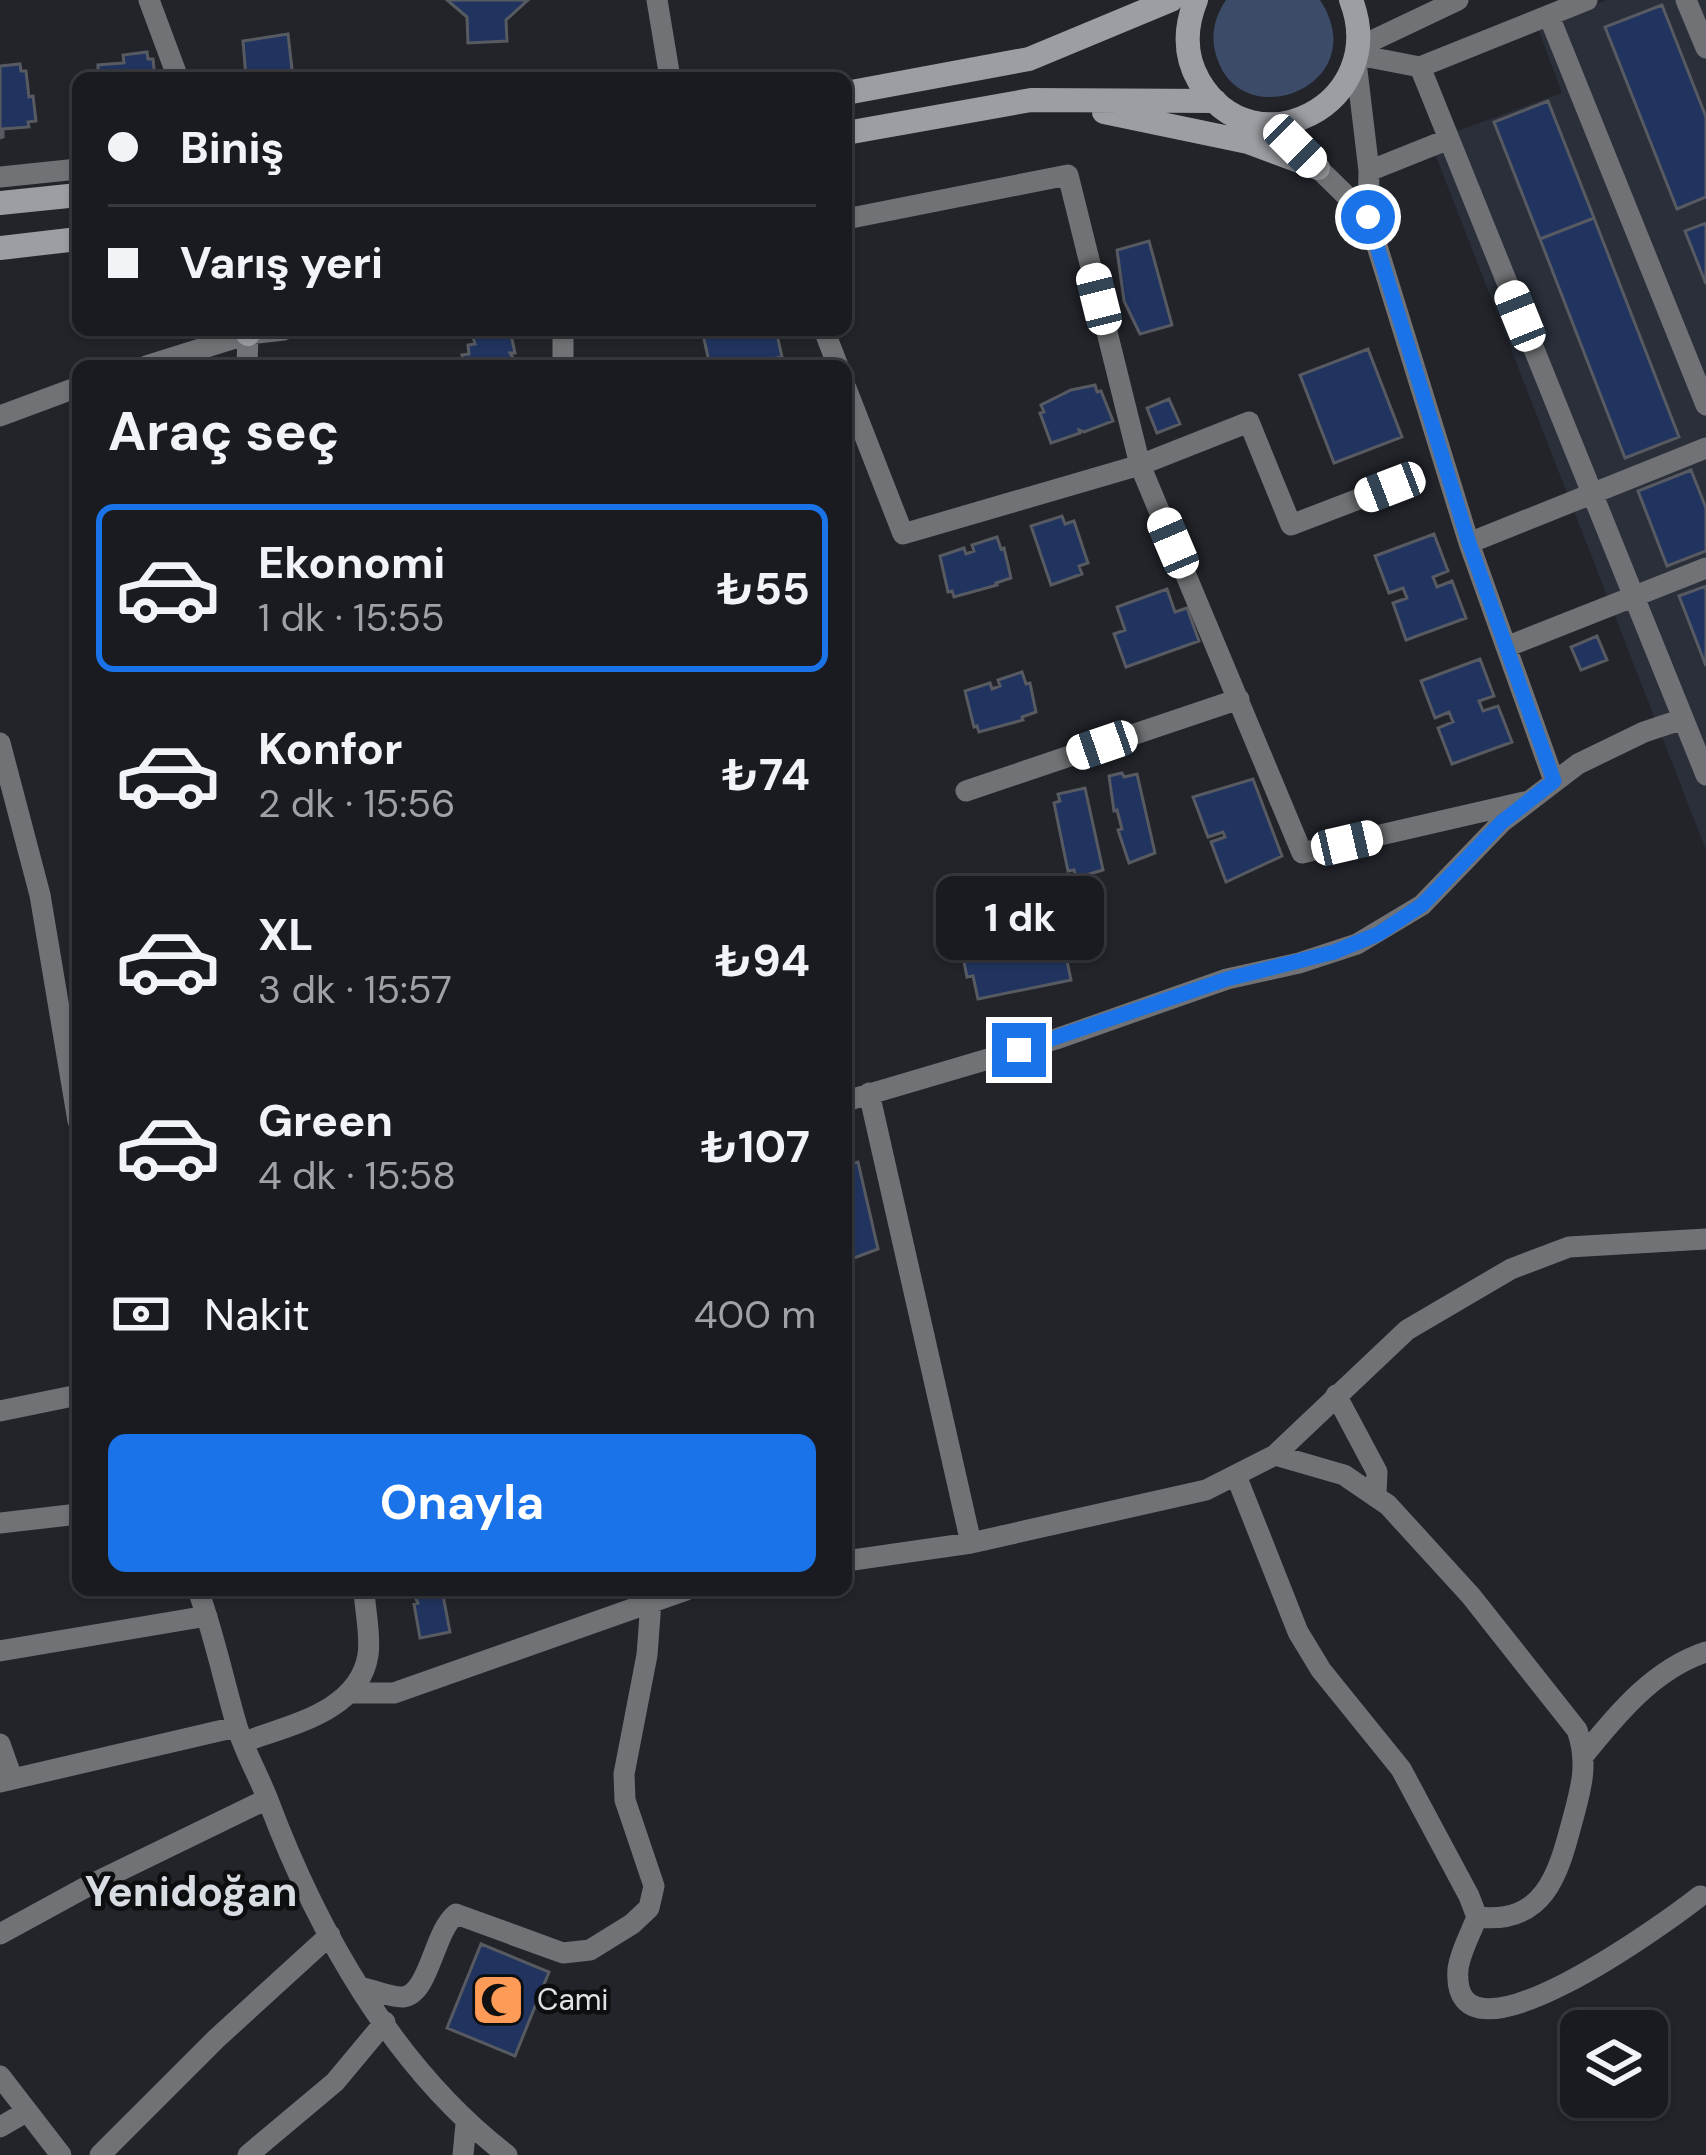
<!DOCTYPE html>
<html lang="tr">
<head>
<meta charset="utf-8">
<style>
  :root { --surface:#1a1b20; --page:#27282d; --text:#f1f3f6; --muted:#9fa1a5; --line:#38393e; --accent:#1a73e8 }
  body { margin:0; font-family:"DM Sans",sans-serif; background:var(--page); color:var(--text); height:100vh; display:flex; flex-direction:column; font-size:45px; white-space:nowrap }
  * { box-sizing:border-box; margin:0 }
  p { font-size:39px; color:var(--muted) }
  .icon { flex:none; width:66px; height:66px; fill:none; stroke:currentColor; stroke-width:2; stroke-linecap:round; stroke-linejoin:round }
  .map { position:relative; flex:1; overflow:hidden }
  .details { position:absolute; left:72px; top:360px; width:780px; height:1236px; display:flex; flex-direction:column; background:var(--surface); border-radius:18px; box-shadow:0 3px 9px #0004,0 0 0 3px var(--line) }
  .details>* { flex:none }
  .guide { position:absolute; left:72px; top:72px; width:780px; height:264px; border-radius:18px; box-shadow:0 3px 9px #0004,0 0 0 3px var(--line); display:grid; align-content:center; height:264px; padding:0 36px; background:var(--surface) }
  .tools { position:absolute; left:1560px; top:2010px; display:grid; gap:24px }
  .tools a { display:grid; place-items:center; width:108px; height:108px; border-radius:18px; background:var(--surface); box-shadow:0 3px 9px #0004,0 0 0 3px var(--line); font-size:60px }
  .end { position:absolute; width:54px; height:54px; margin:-27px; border:15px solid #1a73e8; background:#fff; box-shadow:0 0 0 6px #fff }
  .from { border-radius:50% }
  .bubble { position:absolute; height:84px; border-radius:18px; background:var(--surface); box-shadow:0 3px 9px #0004,0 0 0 3px var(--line); font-size:39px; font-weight:700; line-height:84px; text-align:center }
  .car { position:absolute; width:36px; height:72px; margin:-36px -18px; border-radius:15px; box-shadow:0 0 9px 3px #0007; background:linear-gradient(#fff 24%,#345 0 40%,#fff 0 76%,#345 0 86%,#fff 0) }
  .guide b { display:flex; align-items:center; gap:42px; height:114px; font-size:45px }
  .guide b+b { border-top:3px solid var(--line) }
  .guide i { width:30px; height:30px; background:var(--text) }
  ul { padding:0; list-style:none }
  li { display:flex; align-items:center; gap:36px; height:168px; margin:0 24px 18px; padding:0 12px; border:6px solid transparent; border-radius:18px }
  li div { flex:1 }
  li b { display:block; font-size:45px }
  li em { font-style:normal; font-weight:700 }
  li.active { border-color:var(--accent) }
  li>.icon { width:108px; height:108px; stroke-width:1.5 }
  h2 { padding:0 36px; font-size:54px; line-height:144px }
  .pay { display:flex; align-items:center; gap:30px; height:132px; padding:0 36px; font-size:45px }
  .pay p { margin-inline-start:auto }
  .cta { display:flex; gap:24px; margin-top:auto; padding:24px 36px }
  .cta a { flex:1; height:138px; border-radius:18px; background:var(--accent); color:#fff; font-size:48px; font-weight:700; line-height:138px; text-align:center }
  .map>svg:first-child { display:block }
</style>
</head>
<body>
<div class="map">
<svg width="1706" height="2155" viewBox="0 0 1706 2155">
  <rect width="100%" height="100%" fill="#22242a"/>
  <!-- built -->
  <path fill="#2a2f3a" d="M1607,0H1706V850L1430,141L1562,93L1538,28Z"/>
  <!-- green -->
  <path fill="#3c4b68" d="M1320,0C1376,85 1240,139 1216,55C1210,35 1215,16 1226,0Z"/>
  <!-- building -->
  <path fill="#20345f" stroke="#575a61" stroke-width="3" d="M447,0H528L506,20L507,41L468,43L467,17Z
    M1662,5L1706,117V197L1677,209L1605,27Z
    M288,34L293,78H246L243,41Z
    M147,52L148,59H153L155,78H91V71L98,70V65L124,63L123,55Z
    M20,64L21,71H26L29,97L33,96L36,121L28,122L29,127L3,129V137L0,138V66Z
    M1548,101L1594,218L1540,239L1494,122Z
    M1594,218L1679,437L1625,458L1540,239Z
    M1706,223V284L1685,231Z
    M1149,241L1172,325L1140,334L1124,301L1117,250Z
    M510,330L515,353H510L518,366H465L462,355L469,354L468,345L475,344L473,337Z
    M702,330H776L782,357L737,366H710Z
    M1368,349L1402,437L1334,463L1300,375Z
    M1095,385L1097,392L1101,391L1113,421L1084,432L1079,430L1080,433L1051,443L1040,413L1044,412L1041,405L1071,390Z
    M1169,399L1180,424L1157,433L1147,408Z
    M1691,470L1706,508V551L1667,566L1638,491Z
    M1062,516L1065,524L1074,521L1088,563L1079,566L1082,574L1051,585L1031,526Z
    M1434,534L1448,571L1433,577L1437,587L1452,581L1466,618L1406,640L1393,603L1407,598L1403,588L1389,593L1375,556Z
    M997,537L1001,549L1004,548L1011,578L996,583L997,585L954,597L952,591L948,592L940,556L964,548L966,554L974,551L972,545Z
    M1706,586V666L1679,596Z
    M1167,589L1175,612L1187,608L1199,641L1126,667L1114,634L1125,630L1117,607Z
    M1597,636L1607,660L1581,670L1571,647Z
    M1480,659L1494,696L1479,701L1483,711L1498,706L1512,742L1452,764L1438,728L1453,722L1449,712L1435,718L1421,681Z
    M1022,672L1026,684L1030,683L1036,712L1022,717L1023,720L979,732L977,726L974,727L965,691L990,683L992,689L1000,686L998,680Z
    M1122,773L1124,777L1137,774L1155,853L1129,863L1118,830L1122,829L1117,810L1114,811L1109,776Z
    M1253,779L1282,856L1226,882L1211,842L1225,837L1223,832L1208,837L1193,797Z
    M1085,788L1103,870L1076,878L1074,870L1068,871L1054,803L1060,801L1058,794Z
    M1065,926L1071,955L1066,956L1071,980L978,999L973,976L967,977L961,947L1010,937L1012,946L1018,945L1016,936Z
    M858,1162L878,1249L846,1261V1165Z
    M411,1590H442L450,1632L420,1638L414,1604L418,1603Z
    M481,1944L549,1972L515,2056L447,2028Z"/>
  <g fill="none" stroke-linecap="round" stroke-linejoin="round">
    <!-- street -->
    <path stroke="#707275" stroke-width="21" d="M149,0L178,78
      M657,0L670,78
      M1686,0L1706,48
      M1549,16L1706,405
      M1359,47L1458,0
      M1358,55L1420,67L1587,0
      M1356,62L1369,171L1368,217L1469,543L1554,781
      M1420,67L1706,775
      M1273,124L1368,217
      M1369,171L1449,139
      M0,177L78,169
      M846,219L1068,175L1140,465L1302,853L1524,802
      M563,330V366
      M824,330L838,366
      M146,366L248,334L284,330
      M247,366L248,334
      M846,388L903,534L1140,465L1249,422L1291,525L1390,487
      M0,416L78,387
      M1469,543L1706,448
      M1506,647L1706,568
      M0,743L40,895L78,1121
      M966,791L1239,699
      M869,1093L971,1543
      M846,1101L1056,1039L1227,979L1299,963L1357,944L1422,905L1502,822L1578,764L1644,732L1683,719
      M1336,1395L1377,1472L1376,1494
      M0,1411L78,1395
      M1275,1455L1344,1475L1388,1505L1471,1596L1577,1730C1589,1763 1581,1789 1572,1822C1558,1875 1544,1925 1477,1917
      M1237,1478L1298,1632L1321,1670L1401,1769L1469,1896L1477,1917C1471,1933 1460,1952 1458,1969C1449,2083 1672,1918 1700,1896
      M0,1523L78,1514
      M846,1561L971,1543L1206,1490L1275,1455L1407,1330L1511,1269L1569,1247L1706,1239
      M198,1590C214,1634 223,1678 236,1723C243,1749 258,1774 268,1800C317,1931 394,2068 507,2155
      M0,1651L207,1616
      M349,1693H394L686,1590
      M244,1742C289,1725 359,1712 368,1655C371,1635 365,1611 364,1590
      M0,1744L12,1778
      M1584,1755C1617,1714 1654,1669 1706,1652
      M0,1782L236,1727
      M0,1934L86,1887L267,1799
      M363,1988C374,1990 392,1998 403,1997C429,1995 434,1931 456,1914L563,1953L590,1950L632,1924L649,1908L654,1886L625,1800L624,1774L647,1655L651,1602
      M0,2076L61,2155
      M0,2127L26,2112
      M100,2155L216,2039L330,1935
      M248,2155L335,2082L385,2022
      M463,2155L466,2124"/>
    <!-- secondary -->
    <path stroke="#9c9ea3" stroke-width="24" d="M1196,0C1185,27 1184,55 1199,81C1254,174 1391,103 1351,0
      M846,93L1029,59L1171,0
      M1104,112L1248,142L1318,168
      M846,133L1031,100L1215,101
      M0,203L78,195
      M0,248L78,239
      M247,330L248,334"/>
  </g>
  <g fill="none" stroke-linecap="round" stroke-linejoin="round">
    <!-- route -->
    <path stroke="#1a73e8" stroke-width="15" d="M1019,1050L1227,979L1334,952L1378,934L1422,905L1502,822L1554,781L1469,543L1368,217"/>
  </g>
  <!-- icons -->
  <defs>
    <g id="mosque-square" transform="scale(2.7)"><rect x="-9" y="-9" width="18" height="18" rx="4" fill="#fe9c57" stroke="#0c0e10"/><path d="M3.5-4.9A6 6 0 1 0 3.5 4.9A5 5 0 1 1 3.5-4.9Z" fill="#111"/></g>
  </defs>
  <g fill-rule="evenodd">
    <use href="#mosque-square" x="498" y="2000"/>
  </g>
  <g text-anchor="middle" stroke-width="9" stroke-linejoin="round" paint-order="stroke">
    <!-- poi labels -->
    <g font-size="30" fill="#e0e2e6" stroke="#0c0e10" text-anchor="start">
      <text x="537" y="2010">Cami</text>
    </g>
    <!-- district labels -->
    <g font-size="42" font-weight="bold" fill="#d8dce3" stroke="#0c0e10">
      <text x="191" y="1906">Yenidoğan</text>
    </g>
  </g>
</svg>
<div class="tools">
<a><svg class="icon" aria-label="layers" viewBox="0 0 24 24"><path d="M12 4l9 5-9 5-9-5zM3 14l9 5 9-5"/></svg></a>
</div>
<i class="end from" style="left:1368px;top:217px"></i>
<i class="end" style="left:1019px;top:1050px"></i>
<div class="bubble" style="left:936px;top:876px;width:168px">1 dk</div>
<i class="car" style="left:1295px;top:146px;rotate:135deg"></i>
<i class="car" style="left:1099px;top:299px;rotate:346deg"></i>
<i class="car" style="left:1520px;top:316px;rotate:338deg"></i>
<i class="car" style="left:1390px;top:487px;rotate:249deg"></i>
<i class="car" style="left:1173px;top:543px;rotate:337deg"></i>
<i class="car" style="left:1102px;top:745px;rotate:251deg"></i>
<i class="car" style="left:1347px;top:843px;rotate:77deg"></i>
<div class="guide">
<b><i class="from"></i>Biniş</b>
<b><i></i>Varış yeri</b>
</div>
<section class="details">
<h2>Araç seç</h2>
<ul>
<li class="active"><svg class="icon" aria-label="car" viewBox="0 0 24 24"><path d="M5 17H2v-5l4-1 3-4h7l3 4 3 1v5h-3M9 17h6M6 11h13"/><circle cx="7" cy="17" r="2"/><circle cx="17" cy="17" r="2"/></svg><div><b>Ekonomi</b><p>1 dk · 15:55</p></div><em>₺55</em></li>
<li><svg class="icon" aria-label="car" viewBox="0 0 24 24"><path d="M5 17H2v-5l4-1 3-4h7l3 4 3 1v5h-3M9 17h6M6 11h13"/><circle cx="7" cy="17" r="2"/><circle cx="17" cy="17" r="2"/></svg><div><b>Konfor</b><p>2 dk · 15:56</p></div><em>₺74</em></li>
<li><svg class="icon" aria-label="car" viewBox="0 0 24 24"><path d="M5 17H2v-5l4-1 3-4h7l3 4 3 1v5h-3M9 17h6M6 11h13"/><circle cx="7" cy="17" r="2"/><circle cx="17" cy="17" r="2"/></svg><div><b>XL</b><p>3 dk · 15:57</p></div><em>₺94</em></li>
<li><svg class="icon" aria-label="car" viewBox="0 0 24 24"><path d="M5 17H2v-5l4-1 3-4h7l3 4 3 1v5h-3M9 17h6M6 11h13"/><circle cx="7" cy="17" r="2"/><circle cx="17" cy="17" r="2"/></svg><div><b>Green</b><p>4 dk · 15:58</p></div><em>₺107</em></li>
</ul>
<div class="pay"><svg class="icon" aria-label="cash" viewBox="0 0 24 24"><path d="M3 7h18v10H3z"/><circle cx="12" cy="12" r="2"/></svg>Nakit<p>400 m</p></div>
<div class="cta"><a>Onayla</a></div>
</section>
</div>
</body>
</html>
